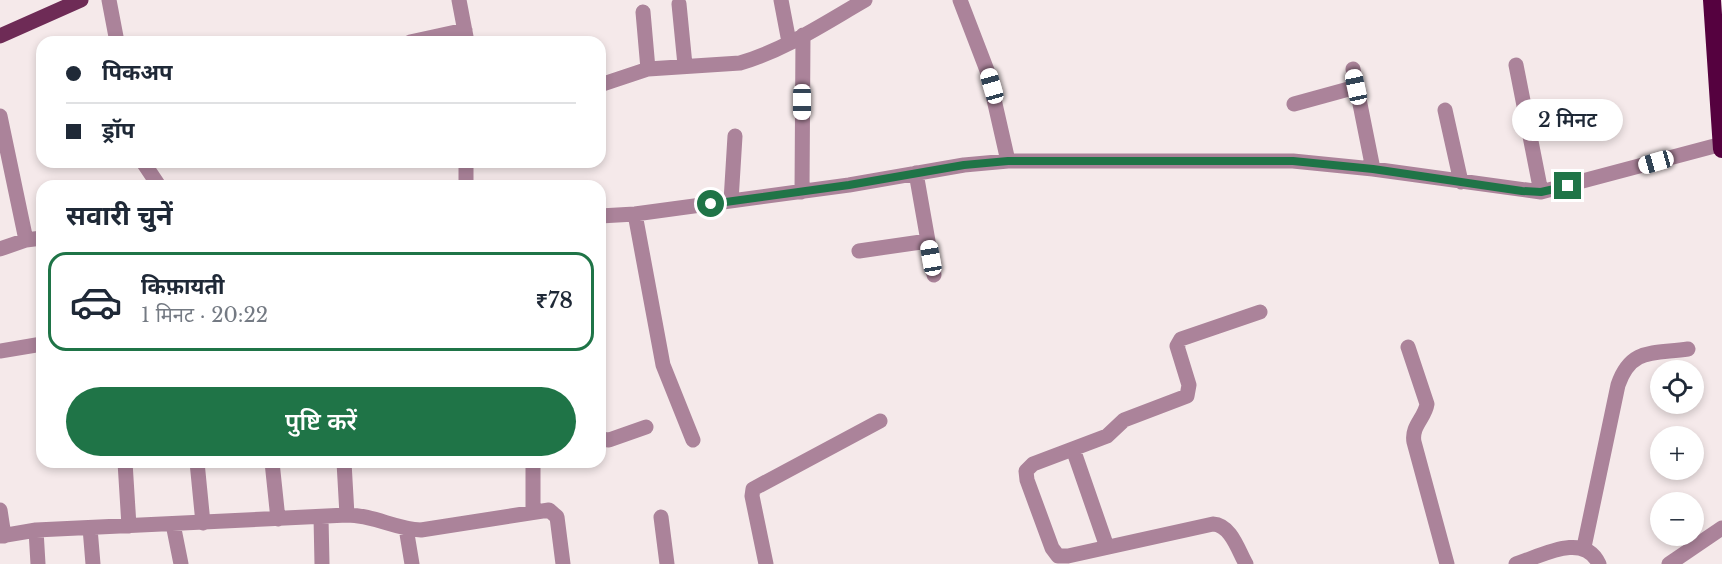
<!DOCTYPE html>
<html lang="hi">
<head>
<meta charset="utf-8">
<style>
  :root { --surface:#fff; --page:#f2f2f3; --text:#1f2937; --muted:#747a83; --line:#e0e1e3; --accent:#1f7447 }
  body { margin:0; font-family:"Libre Baskerville","Noto Sans Devanagari",serif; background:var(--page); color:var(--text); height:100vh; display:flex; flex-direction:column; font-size:22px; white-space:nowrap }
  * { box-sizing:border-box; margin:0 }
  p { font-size:20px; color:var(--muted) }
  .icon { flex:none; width:33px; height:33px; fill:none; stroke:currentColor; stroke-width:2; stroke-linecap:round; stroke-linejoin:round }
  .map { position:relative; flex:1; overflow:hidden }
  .drawer { position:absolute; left:36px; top:180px; width:570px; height:288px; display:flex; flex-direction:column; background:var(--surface); border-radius:18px; box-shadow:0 3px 9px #0003 }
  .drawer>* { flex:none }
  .banner { position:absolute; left:36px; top:36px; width:570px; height:132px; border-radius:18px; box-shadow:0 3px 9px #0003; display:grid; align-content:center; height:132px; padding:0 30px; background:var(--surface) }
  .fabs { position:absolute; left:1650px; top:360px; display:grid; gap:12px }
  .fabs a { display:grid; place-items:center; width:54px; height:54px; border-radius:50%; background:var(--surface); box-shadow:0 3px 9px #0003; font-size:30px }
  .end { position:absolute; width:27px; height:27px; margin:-14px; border:8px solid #1f7447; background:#fff; box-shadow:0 0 0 3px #fff }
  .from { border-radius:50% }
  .bubble { position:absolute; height:42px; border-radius:21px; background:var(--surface); box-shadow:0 3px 9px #0003; font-size:20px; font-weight:600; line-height:42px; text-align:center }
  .car { position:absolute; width:18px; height:36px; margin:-18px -9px; border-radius:8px; box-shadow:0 0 4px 2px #0007; background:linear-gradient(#fff 24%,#345 0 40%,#fff 0 76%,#345 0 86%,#fff 0) }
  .banner b { display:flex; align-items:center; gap:21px; height:57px; font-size:22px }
  .banner b+b { border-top:2px solid var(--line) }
  .banner i { width:15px; height:15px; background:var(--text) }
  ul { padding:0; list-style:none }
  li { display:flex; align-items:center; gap:18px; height:99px; margin:0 12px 9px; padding:0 18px; border:3px solid transparent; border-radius:18px }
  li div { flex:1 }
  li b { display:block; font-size:22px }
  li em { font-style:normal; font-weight:600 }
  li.selected { border-color:var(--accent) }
  li>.icon { width:54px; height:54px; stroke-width:1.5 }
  h2 { padding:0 30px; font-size:27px; line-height:72px }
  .cta { display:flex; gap:12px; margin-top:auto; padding:12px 30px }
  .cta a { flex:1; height:69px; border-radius:36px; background:var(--accent); color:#fff; font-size:24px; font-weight:600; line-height:69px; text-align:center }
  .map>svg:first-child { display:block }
</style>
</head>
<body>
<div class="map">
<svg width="1722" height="564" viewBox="0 0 1722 564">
  <rect width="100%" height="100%" fill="#f5e9ea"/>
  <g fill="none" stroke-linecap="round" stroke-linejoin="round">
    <!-- minor -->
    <path stroke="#ab839a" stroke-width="15" d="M109,0L117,42
      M459,0L467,42
      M781,0L789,42
      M960,0L988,73L1008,161
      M679,4L685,65
      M643,12L648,69
      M410,42L465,30
      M1516,65L1541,192
      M1353,69L1373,169
      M600,85L648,69L740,63C785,50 825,23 865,0
      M1294,104L1356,87
      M1445,110L1461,182
      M0,116L26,240
      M143,162L159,186
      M916,173L934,275
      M466,186V162
      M802,192L803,35
      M731,201L735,136
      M635,214L663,365L693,440
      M600,216L635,214L849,185L964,165L1008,161H1293L1373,169L1541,192L1722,144
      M0,249L26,240L42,238
      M859,251L928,241
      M1408,347L1427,404C1425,418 1411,426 1414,442L1447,564
      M0,351L42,344
      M600,439L609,440L646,427
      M1073,449L1107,547
      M125,462L129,526
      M197,462L203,523
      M272,462L278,519
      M344,462L347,515
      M533,462V511
      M0,510L4,536
      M321,517L322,564
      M661,517L667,564
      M173,524L181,564
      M90,528L93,564
      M406,528L412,564
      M36,530L38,564
      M0,536L36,530L347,515C374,515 395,529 421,530L549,510L557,517L563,564
      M1584,547L1618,385C1631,347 1654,354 1688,349
      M766,564L752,496L753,489L880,421
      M1246,564C1238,550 1231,525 1213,524L1068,556H1058L1052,548L1027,480L1026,471L1033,464L1107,436L1124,420L1187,396L1189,385L1177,346L1181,339L1260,312
      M1516,564C1541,556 1584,531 1599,564
      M1669,564L1722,528"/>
    <!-- major -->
    <path stroke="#6e2b56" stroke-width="15" d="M0,36L81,0"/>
    <!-- highway -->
    <path stroke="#55013f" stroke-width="18" d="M1712,0L1722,149"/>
  </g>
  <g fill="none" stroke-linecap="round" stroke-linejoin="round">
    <!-- route -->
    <path stroke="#1f7447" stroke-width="8" d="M711,204L849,185L964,165L1008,161H1293L1373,169L1522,191L1541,192L1568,186"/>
  </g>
</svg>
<div class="fabs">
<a><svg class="icon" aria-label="locate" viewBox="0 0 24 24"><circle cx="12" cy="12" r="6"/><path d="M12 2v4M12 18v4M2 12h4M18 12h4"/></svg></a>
<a>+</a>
<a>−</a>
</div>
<i class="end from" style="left:711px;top:204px"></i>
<i class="end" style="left:1568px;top:186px"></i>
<div class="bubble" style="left:1512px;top:99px;width:111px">2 मिनट</div>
<i class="car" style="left:992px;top:86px;rotate:344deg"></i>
<i class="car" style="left:1356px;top:87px;rotate:348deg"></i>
<i class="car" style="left:802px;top:102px;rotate:180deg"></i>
<i class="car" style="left:1656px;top:162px;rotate:254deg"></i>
<i class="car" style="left:931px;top:258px;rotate:350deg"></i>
<div class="banner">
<b><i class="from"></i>पिकअप</b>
<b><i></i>ड्रॉप</b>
</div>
<section class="drawer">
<h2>सवारी चुनें</h2>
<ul>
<li class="selected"><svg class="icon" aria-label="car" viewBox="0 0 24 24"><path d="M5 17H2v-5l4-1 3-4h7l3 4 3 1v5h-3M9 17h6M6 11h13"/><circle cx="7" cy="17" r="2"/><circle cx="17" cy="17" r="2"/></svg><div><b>किफ़ायती</b><p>1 मिनट · 20:22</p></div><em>₹78</em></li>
</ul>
<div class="cta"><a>पुष्टि करें</a></div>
</section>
</div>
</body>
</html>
